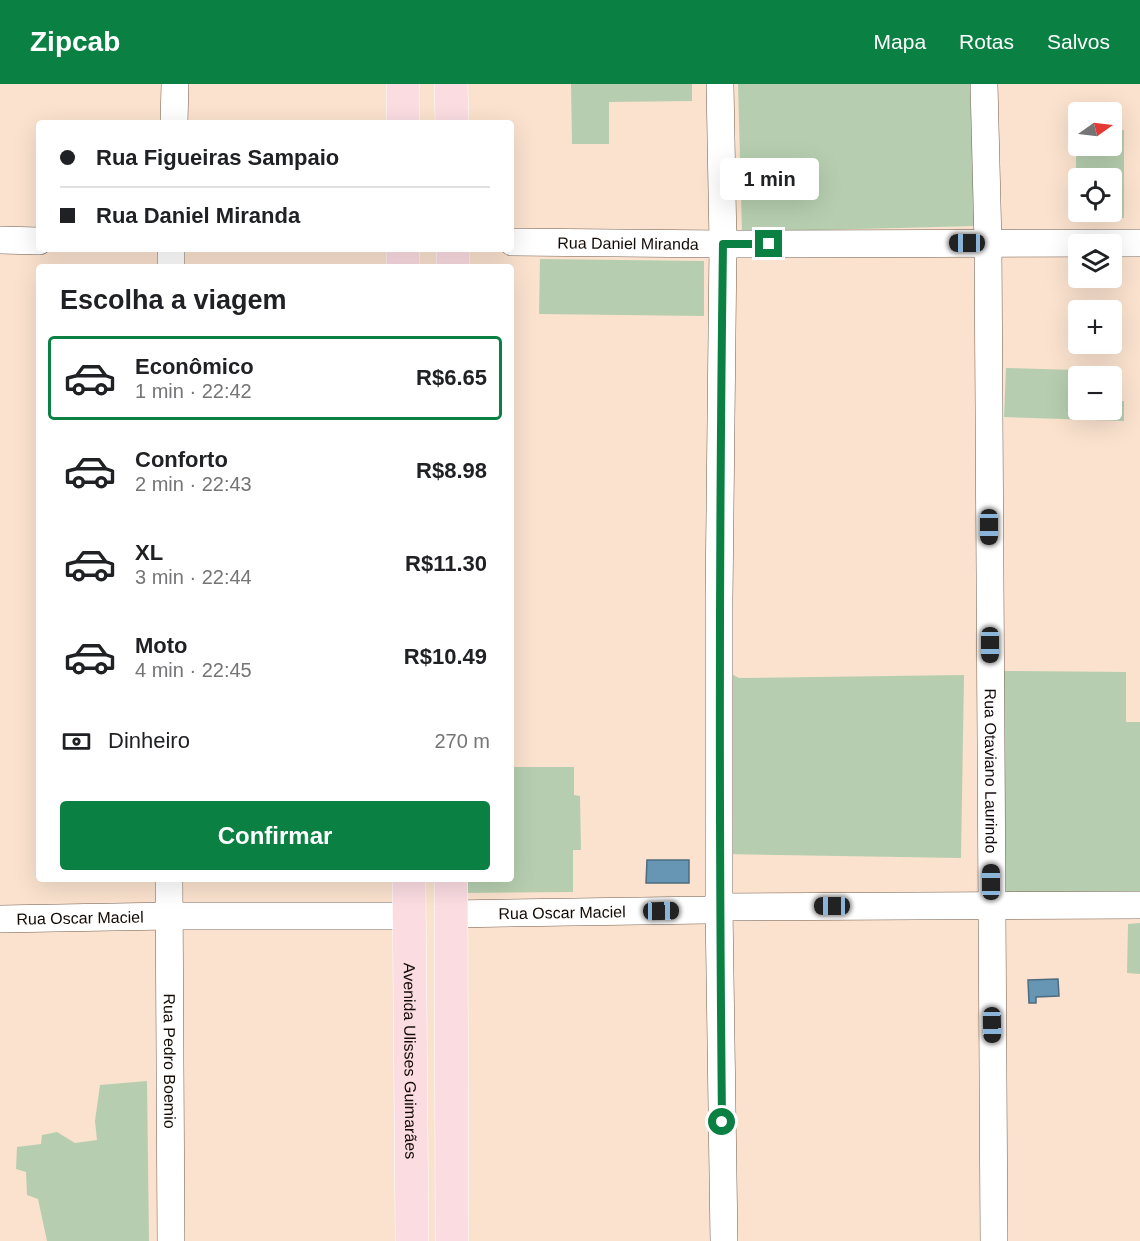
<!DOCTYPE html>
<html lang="pt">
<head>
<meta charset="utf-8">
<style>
  :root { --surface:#fff; --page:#f2f2f2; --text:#202124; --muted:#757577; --line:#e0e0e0; --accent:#0b8043 }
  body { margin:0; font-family:Helvetica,sans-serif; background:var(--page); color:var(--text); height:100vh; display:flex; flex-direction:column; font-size:22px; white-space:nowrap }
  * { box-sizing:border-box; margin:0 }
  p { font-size:20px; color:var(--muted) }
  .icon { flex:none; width:33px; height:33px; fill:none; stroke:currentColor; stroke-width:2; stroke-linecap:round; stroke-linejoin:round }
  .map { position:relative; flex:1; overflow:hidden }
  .details { position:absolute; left:36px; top:180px; width:478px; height:618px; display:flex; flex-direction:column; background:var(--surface); border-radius:6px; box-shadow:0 6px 24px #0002 }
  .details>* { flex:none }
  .hud { position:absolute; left:36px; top:36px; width:478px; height:132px; border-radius:6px; box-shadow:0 6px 24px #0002; display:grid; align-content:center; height:132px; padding:0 24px; background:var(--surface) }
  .needle { width:39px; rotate:76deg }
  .buttons { position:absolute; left:1068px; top:18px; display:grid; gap:12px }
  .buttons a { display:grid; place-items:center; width:54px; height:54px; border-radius:6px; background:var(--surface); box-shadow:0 6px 24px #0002; font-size:30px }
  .end { position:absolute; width:27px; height:27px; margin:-14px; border:8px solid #0b8043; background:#fff; box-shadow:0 0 0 3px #fff }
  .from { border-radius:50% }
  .bubble { position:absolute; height:42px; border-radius:6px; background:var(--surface); box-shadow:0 6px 24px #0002; font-size:20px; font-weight:700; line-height:42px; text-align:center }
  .car { position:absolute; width:18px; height:36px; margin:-18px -9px; border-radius:8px; box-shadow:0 0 4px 2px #0007; background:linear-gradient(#222 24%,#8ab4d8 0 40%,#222 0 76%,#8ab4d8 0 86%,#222 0) }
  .hud b { display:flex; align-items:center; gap:21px; height:57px; font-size:22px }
  .hud b+b { border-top:2px solid var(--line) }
  .hud i { width:15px; height:15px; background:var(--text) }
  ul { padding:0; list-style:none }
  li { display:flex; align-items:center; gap:18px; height:84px; margin:0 12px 9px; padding:0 12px; border:3px solid transparent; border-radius:6px }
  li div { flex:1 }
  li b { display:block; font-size:22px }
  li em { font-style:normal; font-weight:700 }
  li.on { border-color:var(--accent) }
  li>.icon { width:54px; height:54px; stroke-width:1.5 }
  h2 { padding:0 24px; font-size:27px; line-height:72px }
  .pay { display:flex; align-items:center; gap:15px; height:66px; padding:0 24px; font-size:22px }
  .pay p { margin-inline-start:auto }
  .primary-button { display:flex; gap:12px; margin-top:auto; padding:12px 24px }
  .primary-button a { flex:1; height:69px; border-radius:6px; background:var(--accent); color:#fff; font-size:24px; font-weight:700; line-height:69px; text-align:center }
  header { display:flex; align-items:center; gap:36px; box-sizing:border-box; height:84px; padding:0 30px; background:var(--accent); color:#fff }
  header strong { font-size:28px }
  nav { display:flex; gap:33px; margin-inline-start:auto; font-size:21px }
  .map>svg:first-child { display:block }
</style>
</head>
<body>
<header>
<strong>Zipcab</strong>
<nav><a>Mapa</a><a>Rotas</a><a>Salvos</a></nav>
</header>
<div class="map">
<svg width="1140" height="1157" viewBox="0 0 1140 1157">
  <rect width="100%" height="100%" fill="#fae2ce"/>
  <!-- green -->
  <path fill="#b6ceaf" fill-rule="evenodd" d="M571,0H692V17L609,18V60H572Z
    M738,0H970L975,142L742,148Z
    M1076,46H1078V62H1112V46H1124V134H1076ZM1112,94V128H1078V94Z
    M540,175L704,177V232L539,230Z
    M1006,284L1111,287V292H1078V326H1112V317H1124V337L1004,333Z
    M726,587L739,594L964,591L961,774L724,770Z
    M1004,587L1126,588V638H1140V812L1005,810Z
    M512,683H574V711L580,712L581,766H573V808L464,809V795H512Z
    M1140,839V890L1127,889L1128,840Z
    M147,997L149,1157H47L38,1115L27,1111L26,1088L16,1085L17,1063L41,1060L42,1051L57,1048L75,1059L97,1056L95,1037L100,1001Z"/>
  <!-- water -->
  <path fill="#6696b3" stroke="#4d6c7f" stroke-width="1.5" d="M647,776H689V799H646Z
    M1058,895L1059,912L1036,913V919H1029L1028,896Z"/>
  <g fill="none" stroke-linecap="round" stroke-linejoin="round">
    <!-- street casing -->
    <g stroke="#735e4d" stroke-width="28">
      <g id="street">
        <path d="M720,0L723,160L719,515V823L724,1157"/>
        <path id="s1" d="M984,0L988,159L994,1157"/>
        <path d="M174,39L175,0"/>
        <path d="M0,156L39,157"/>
        <path id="s2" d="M512,158L723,160L1140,159"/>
        <path d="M171,183V165"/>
        <path id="s3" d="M169,795L171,1157"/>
        <path id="s4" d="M452,830L707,826L719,823L1140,821"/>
        <path id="s5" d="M0,835L170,832H410"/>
      </g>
    </g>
    <!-- primary casing -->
    <g stroke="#fff" stroke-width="34">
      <g id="primary">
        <path d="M451,0L452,39"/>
        <path d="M403,39V0"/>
        <path d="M403,165V183"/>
        <path d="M453,183V165"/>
        <path id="s6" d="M409,795L412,1157"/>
        <path d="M451,795L452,1157"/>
      </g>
    </g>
    <!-- street -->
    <use href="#street" stroke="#fff" stroke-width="27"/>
    <!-- primary -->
    <use href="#primary" stroke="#fadce1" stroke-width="33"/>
  </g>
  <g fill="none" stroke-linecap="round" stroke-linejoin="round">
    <!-- route -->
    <path stroke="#0b8043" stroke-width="8" d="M722,1038C719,745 719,453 723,160H769"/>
  </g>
  <g text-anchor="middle" stroke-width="4.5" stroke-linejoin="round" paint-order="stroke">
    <!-- street labels -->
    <g font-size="16" fill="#120a05" stroke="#fae2ce">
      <text dy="6" stroke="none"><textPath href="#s2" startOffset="116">Rua Daniel Miranda</textPath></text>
      <text dy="6" stroke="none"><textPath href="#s1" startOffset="687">Rua Otaviano Laurindo</textPath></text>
      <text dy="6" stroke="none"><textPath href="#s4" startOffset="110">Rua Oscar Maciel</textPath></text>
      <text dy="6" stroke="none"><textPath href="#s5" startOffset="80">Rua Oscar Maciel</textPath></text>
      <text dy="6" stroke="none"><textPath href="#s3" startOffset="182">Rua Pedro Boemio</textPath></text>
      <text dy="6" stroke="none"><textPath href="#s6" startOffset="182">Avenida Ulisses Guimarães</textPath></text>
    </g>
  </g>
</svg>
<div class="buttons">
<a><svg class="needle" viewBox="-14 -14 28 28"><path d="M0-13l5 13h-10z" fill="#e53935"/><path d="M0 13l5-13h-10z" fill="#757577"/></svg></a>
<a><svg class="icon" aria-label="locate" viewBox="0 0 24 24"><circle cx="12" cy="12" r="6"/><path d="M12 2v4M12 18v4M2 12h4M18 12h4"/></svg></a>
<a><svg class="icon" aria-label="layers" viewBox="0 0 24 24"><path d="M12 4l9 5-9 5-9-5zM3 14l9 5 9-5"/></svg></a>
<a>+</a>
<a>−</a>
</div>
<i class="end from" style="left:722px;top:1038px"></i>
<i class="end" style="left:769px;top:160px"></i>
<div class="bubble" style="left:720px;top:74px;width:99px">1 min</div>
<i class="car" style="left:967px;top:159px;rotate:270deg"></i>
<i class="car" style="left:989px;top:443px;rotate:180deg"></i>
<i class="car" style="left:990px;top:561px;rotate:180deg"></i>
<i class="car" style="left:991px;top:798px;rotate:0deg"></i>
<i class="car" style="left:832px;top:822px;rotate:270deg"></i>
<i class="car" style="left:661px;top:827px;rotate:89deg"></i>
<i class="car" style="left:992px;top:941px;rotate:179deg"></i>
<div class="hud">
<b><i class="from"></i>Rua Figueiras Sampaio</b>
<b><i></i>Rua Daniel Miranda</b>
</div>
<section class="details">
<h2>Escolha a viagem</h2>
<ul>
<li class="on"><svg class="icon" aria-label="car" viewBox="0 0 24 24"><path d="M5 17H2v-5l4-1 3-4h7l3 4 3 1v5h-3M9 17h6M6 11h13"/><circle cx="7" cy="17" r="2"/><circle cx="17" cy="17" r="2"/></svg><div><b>Econômico</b><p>1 min · 22:42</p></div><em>R$6.65</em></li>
<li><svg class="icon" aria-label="car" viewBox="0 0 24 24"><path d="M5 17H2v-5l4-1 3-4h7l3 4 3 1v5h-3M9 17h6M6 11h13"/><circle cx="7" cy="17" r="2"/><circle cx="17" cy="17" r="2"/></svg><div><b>Conforto</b><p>2 min · 22:43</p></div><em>R$8.98</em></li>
<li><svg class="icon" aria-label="car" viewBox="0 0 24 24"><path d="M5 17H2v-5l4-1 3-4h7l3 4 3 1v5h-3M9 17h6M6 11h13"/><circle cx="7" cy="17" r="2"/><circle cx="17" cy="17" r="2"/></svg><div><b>XL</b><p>3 min · 22:44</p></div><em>R$11.30</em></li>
<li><svg class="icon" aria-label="car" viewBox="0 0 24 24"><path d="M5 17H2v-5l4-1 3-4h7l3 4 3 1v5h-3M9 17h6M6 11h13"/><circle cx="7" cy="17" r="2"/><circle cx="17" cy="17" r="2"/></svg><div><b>Moto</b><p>4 min · 22:45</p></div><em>R$10.49</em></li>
</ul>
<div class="pay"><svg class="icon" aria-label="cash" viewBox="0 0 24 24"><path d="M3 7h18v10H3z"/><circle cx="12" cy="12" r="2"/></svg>Dinheiro<p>270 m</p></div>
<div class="primary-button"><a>Confirmar</a></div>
</section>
</div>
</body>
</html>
